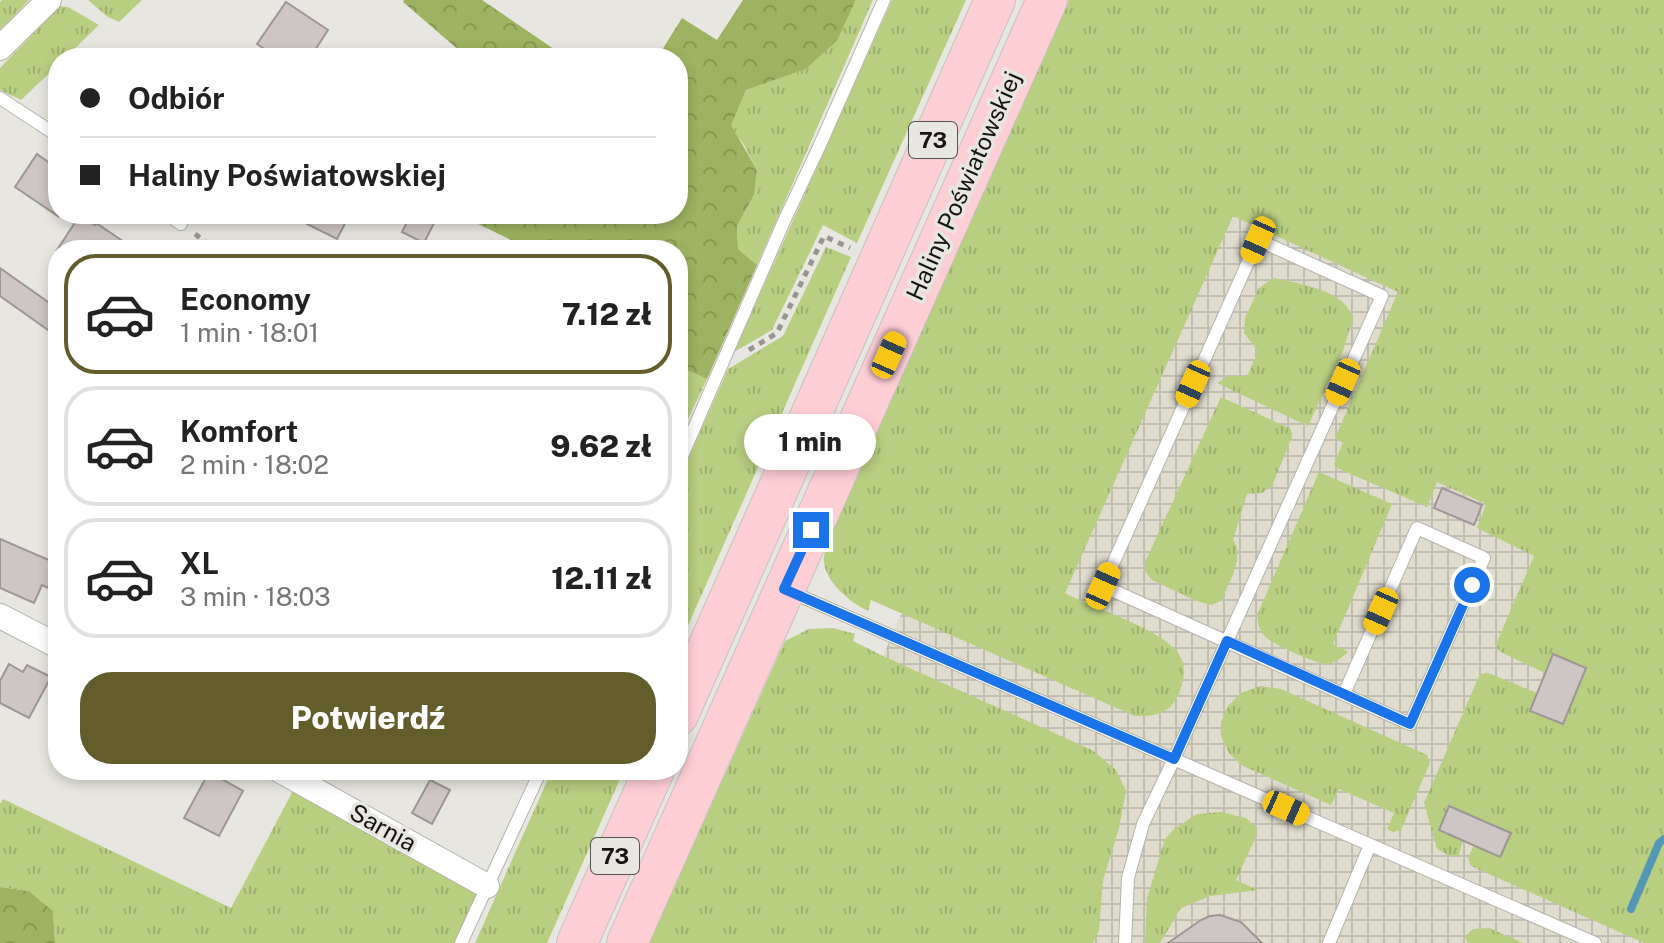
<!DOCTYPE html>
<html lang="pl">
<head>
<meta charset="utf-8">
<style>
  :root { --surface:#fff; --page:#f2f2f2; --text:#222; --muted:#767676; --line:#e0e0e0; --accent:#625d2a }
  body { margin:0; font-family:"Public Sans",sans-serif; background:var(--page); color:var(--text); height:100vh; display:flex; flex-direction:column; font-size:30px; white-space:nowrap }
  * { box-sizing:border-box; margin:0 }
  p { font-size:26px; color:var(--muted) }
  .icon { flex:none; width:44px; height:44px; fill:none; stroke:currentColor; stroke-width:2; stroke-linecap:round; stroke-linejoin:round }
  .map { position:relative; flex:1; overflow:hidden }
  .drawer { position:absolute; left:48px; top:240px; width:640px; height:540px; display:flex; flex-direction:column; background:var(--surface); border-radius:32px; box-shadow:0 4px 12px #0003 }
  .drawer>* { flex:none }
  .banner { position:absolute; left:48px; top:48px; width:640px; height:176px; border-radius:32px; box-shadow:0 4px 12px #0003; display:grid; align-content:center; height:176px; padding:0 32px; background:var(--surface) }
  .end { position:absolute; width:36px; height:36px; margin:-18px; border:10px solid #1a73e8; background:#fff; box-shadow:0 0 0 4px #fff }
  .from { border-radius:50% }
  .bubble { position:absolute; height:56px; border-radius:28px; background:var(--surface); box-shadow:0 4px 12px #0003; font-size:26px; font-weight:800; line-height:56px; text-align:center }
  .car { position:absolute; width:24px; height:48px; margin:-24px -12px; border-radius:10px; box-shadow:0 0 6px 2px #0007; background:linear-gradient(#f5c518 24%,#345 0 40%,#f5c518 0 76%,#345 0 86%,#f5c518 0) }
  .banner b { display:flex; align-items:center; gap:28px; height:76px; font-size:30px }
  .banner b+b { border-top:2px solid var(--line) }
  .banner i { width:20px; height:20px; background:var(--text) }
  ul { padding:14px 0 0; list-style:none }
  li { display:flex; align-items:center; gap:24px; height:120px; margin:0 16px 12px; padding:0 16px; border:4px solid var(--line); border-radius:32px }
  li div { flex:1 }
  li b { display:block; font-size:30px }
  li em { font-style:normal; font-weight:800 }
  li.on { border-color:var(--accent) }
  li>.icon { width:72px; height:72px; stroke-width:1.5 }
  .primary-button { display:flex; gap:16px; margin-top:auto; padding:16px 32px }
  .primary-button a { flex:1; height:92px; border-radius:32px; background:var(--accent); color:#fff; font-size:32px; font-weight:800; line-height:92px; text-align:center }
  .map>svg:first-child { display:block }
</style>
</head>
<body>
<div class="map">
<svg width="1664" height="943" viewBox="0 0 1664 943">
  <defs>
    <pattern id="industrial-grid" width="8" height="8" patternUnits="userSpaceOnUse" patternTransform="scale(2)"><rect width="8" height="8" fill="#dfdcce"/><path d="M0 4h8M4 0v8" fill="none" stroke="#bfbcb0"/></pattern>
    <pattern id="grass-tufts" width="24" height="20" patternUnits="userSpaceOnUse" patternTransform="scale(2)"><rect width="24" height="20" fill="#b8ce81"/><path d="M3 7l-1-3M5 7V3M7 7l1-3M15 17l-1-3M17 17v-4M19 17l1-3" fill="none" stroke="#9db06f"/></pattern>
    <pattern id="forest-crowns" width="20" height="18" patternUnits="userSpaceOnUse" patternTransform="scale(2)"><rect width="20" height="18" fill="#9db361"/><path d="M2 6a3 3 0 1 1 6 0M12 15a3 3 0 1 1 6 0" fill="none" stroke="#869953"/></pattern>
  </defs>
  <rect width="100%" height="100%" fill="#e8e6e0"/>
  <!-- industrial -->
  <path fill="url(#industrial-grid)" d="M1088,118L1431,281L1664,560V943H710L858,712L926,558Z"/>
  <!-- grass -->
  <path fill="url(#grass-tufts)" d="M2,0H29L0,30V2Z
    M88,0H142L119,22L108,17Z
    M856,0H873L757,265L738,249L737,226L754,195L757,170L744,145L730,125L746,90L806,69L837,41Z
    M892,0H966L857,243L823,225L772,330L734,352Z
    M1069,0H1664V943H1644L1471,866L1468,858L1474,845L1510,833L1450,806L1439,829L1463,840L1459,855L1452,857L1437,849L1424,803L1480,674L1488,673L1537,693L1530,711L1563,724L1586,668L1553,654L1545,673L1499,651L1496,644L1534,556L1477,528L1486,504L1437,482L1427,507L1339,469L1334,464L1343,443L1335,438L1398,292L1233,216L1065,593C1092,608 1173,632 1182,660C1186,670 1183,682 1180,691C1171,714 1157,716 1135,716L871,600L868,611C850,602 826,583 824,562C823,558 825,553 825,549Z
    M60,6L68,7L99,25L65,58H58V65L21,100L0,90V68Z
    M826,247L851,257L678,648V482L728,369L783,336Z
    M1273,278C1294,282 1334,289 1347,307C1349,310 1351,314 1353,318L1343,351L1308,426L1217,383L1229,376H1247L1258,351L1244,333L1245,318L1259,288Z
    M678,366L707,379L678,440Z
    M1221,397L1291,429L1292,437L1272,486L1262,493L1247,494L1233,540C1246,556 1228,583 1221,601L1211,605L1194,600L1152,580L1145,571V562Z
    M1319,472L1392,504L1333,644L1348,652C1341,658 1335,663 1326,664C1316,664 1274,645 1267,638C1259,632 1258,624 1257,615Z
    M833,628L855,634L853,641L883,656L1092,750L1116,770L1126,791L1119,828L1103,880L1099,931L1093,943H649L785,641L809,629Z
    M1261,686L1281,689L1427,755L1430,763L1401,830L1393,832L1387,829L1394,813L1339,789L1331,805L1241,765L1229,753L1221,736V722L1228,706L1241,693Z
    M552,770H624L547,943H475Z
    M296,785L469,882L477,895L455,943H55L53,911L29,891L0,887V804L3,799L231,908Z
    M1221,812L1246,818L1257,828L1253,843L1236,880L1258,890L1210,896L1181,908L1160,943H1145L1147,898L1165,839L1174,829L1197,814Z
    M1489,928L1523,943H1468L1465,937L1473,929Z"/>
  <!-- forest -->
  <path fill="url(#forest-crowns)" d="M404,0H482L567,58H468L403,2Z
    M743,0H856L837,41L806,69L746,90L731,125L757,170L754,195L737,226L738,249L757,265L707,379L678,366V250H519L521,245L464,217L465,214H678V58H657L682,18L717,40Z
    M0,887L29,891L53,911L55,943H0Z"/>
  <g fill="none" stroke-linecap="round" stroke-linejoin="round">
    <!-- stream -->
    <path stroke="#5496b6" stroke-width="8" d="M1631,909L1659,843L1664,839"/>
  </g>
  <!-- building -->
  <path fill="#cec6c5" stroke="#9d9695" stroke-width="2" d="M286,2L328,30L310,58H278L257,44Z
    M37,154L58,169V216L15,187Z
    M287,214H350L337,239Z
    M411,214H415L434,223L424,243L402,232Z
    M80,215L95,225L96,223L136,250H57Z
    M0,268L58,309V337L0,296Z
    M1442,488L1482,505L1474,525L1434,508Z
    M0,539L58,564L48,588L42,585L34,603L0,588Z
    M1553,654L1586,668L1563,724L1530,711Z
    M9,664L23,672L27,665L51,677L29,718L0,703V681Z
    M209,772L243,791L219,836L184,818Z
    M430,780L450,790L432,824L412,813Z
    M1449,806L1511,833L1500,857L1439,830Z
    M1220,915L1241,922L1262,943H1168L1201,920L1210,916Z"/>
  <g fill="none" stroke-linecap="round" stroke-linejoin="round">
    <!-- lane casing -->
    <g stroke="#b4b2ac" stroke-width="14">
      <path id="lane" d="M0,98L58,136
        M167,214L181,224
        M678,465L785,219L819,147L884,0
        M791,592L1595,943
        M461,943L541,770
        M1125,943L1128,878L1143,824L1174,759L1382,296L1258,240L1103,586C1205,632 1308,678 1410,724L1484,558L1417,528L1344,694
        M1329,943L1370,845"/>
    </g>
    <!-- street casing -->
    <g stroke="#b4b2ac" stroke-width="26">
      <path id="street" d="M0,48L49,0
        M0,616L58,646
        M279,770L487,886"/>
    </g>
    <!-- primary casing -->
    <g stroke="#c2c2c2" stroke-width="42">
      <path id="primary" d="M678,715L995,0
        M577,943L654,770
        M627,943L1047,0"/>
    </g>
    <!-- path -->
    <path stroke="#989692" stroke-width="5" stroke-dasharray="6 6" stroke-linecap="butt" d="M195,234L216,250
      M749,350L777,333L824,236L850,248"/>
    <!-- lane -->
    <use href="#lane" stroke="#fff" stroke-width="12"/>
    <!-- street -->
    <use href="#street" stroke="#fff" stroke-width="24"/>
    <!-- primary -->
    <use href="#primary" stroke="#feced5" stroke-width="40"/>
  </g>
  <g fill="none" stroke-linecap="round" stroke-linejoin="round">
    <!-- route -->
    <path stroke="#1a73e8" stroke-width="10" d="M811,530L784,589L1174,759L1227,641L1410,724L1472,585"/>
  </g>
  <g text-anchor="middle" stroke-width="7" stroke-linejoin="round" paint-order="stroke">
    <!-- shield labels -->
    <g fill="#e8e6e0" stroke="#555450" stroke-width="2">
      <rect x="909" y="122" width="48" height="36" rx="6"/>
      <rect x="591" y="838" width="48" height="36" rx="6"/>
    </g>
    <g font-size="22" font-weight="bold" fill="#161513">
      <text x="933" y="148">73</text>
      <text x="615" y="864">73</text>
    </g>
    <!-- street labels -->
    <g font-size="24" fill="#161513" stroke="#e8e6e0">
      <text transform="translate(964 186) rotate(-66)" y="8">Haliny Poświatowskiej</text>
      <text transform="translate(383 828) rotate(29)" y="8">Sarnia</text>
    </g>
  </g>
</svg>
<i class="end from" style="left:1472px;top:585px"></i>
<i class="end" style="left:811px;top:530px"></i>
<div class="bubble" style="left:744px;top:414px;width:132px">1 min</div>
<i class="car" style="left:1258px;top:240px;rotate:204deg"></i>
<i class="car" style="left:889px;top:355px;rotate:24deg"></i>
<i class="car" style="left:1343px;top:382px;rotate:204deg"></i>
<i class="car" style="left:1193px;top:384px;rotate:204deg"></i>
<i class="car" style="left:1103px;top:586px;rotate:24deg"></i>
<i class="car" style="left:1381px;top:611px;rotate:204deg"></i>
<i class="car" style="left:1286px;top:808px;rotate:114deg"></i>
<div class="banner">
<b><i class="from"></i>Odbiór</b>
<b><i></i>Haliny Poświatowskiej</b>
</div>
<section class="drawer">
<ul>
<li class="on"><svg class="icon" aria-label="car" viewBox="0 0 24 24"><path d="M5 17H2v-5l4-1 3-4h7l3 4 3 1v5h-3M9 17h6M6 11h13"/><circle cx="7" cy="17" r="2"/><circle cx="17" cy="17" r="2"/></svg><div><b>Economy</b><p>1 min · 18:01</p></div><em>7.12 zł</em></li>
<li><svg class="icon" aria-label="car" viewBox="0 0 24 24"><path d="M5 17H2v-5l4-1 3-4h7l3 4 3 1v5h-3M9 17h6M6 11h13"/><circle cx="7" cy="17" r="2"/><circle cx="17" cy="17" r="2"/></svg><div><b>Komfort</b><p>2 min · 18:02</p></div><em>9.62 zł</em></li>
<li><svg class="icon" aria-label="car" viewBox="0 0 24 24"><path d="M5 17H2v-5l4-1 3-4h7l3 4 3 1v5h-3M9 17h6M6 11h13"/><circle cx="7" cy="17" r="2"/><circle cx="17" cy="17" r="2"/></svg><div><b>XL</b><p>3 min · 18:03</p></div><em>12.11 zł</em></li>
</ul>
<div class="primary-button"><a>Potwierdź</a></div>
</section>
</div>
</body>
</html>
